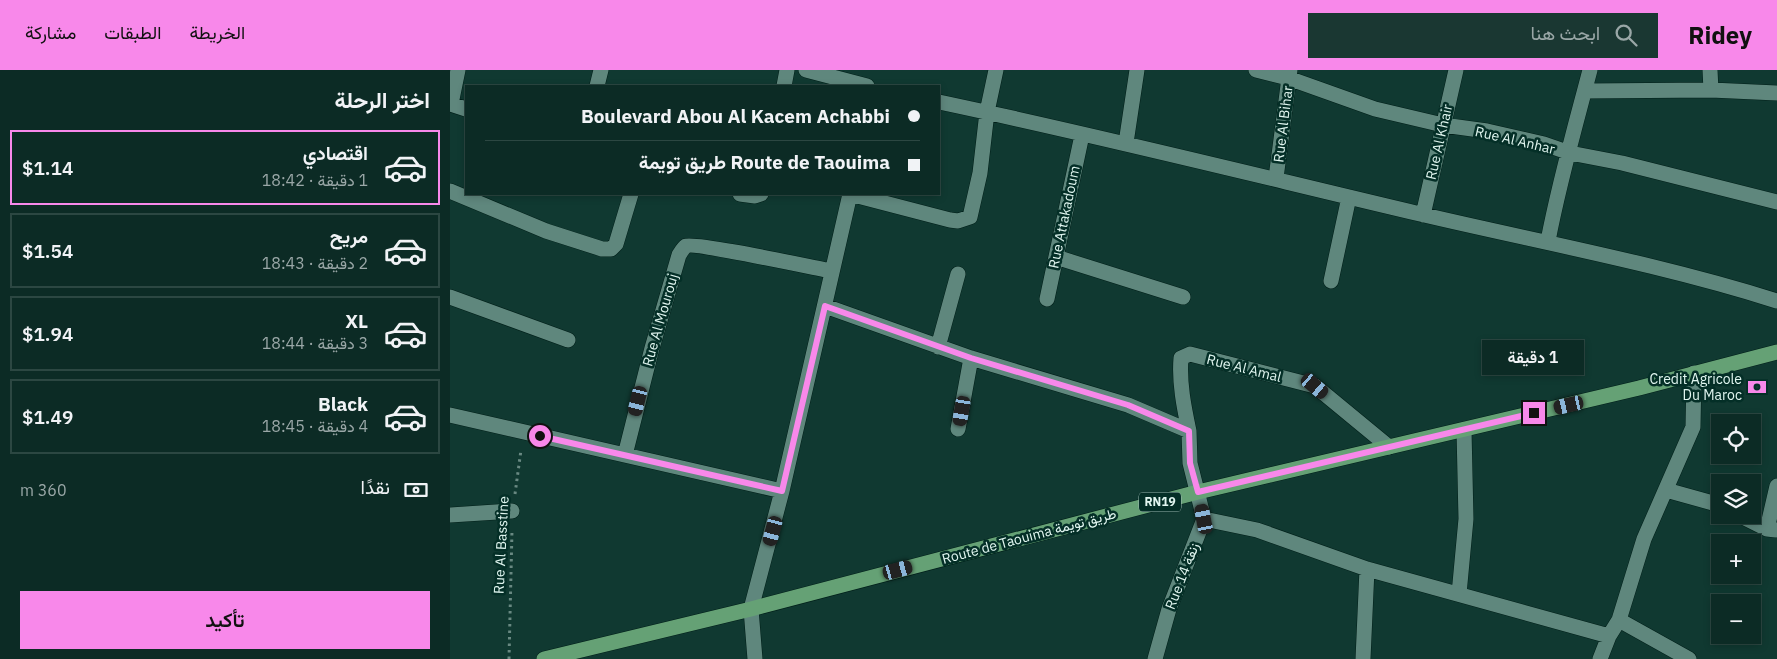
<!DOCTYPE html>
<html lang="ar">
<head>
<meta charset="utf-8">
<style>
  :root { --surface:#0c2b25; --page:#1a3732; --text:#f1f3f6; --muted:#9aa7a7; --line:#2c4742; --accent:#f888ea }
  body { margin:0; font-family:"IBM Plex Sans",Vazirmatn,sans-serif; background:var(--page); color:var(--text); direction:rtl; height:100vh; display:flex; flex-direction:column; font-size:19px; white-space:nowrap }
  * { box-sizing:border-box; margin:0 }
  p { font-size:16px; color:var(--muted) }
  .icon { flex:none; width:28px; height:28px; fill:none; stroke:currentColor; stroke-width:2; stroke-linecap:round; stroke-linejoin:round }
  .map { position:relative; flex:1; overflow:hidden; direction:ltr }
  .drawer { display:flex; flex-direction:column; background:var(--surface); width:450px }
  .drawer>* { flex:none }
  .top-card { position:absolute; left:15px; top:15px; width:475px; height:110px; border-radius:0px; box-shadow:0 2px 8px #0003,0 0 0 1px var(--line); direction:rtl; display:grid; align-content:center; height:110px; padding:0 20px; background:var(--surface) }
  .buttons { position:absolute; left:1261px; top:344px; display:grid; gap:10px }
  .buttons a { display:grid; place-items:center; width:50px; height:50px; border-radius:0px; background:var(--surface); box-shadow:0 2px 8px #0003,0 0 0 1px var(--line); font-size:25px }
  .end { position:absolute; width:22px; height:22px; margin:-11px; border:6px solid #f888ea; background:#111; box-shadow:0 0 0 2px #111 }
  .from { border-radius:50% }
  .bubble { position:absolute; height:35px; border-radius:0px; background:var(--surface); box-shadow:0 2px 8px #0003,0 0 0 1px var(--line); font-size:16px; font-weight:600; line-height:35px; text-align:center; direction:rtl }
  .car { position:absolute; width:15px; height:30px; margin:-15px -8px; border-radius:6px; box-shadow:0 0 4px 1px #0007; background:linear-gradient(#222 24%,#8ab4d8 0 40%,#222 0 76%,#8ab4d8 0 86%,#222 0) }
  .top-card b { display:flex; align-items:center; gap:18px; height:48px; font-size:19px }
  .top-card b+b { border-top:1px solid var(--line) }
  .top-card i { width:12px; height:12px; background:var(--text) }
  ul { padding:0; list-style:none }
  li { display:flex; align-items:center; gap:15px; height:75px; margin:0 10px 8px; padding:0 10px; border:2px solid var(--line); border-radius:0px }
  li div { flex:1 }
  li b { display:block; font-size:19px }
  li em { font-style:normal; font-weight:600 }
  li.on { border-color:var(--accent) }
  li>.icon { width:45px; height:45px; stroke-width:1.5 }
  h2 { padding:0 20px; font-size:22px; line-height:60px }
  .pay { display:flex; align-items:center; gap:12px; height:55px; padding:0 20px; font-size:19px }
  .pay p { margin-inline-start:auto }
  .action { display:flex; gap:10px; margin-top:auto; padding:10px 20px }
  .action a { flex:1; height:58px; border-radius:0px; background:var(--accent); color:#111; font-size:20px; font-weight:600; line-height:58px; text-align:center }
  header { display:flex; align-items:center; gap:30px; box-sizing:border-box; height:70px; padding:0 25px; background:var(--accent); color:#111 }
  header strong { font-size:24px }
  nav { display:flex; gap:28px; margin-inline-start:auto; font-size:18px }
  .search { width:350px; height:45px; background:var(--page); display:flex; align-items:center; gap:12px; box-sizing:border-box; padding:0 18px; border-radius:0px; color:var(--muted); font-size:19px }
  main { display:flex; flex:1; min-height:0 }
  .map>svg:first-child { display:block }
</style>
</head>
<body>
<header>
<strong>Ridey</strong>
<div class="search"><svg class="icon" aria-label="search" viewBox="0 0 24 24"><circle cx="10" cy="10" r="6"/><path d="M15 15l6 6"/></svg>ابحث هنا</div>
<nav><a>الخريطة</a><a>الطبقات</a><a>مشاركة</a></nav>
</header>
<main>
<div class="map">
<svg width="1327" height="589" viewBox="0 0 1327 589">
  <rect width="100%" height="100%" fill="#103931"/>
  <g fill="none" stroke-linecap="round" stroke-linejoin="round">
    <!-- minor casing -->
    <g stroke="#011f19" stroke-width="16">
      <path id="minor" d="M356,0L417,16
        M806,0L838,8L925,39L993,55L1037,61L1094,74L1120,83L1172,93L1327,132
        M1260,0L1261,20
        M147,16L151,0
        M334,16L337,0
        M1135,21L1261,20L1327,23
        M489,32C650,66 809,106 970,144C1089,172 1210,194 1327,231
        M0,34L16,39
        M1,34L8,0
        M676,73L687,0
        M826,108L840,0
        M0,121L96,161L152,179H161L166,174L181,124
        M290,124L305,126L311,124
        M400,124L500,150L508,151L520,147L530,103L537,42L546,0
        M973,145L1006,0
        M1098,171C1109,113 1125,57 1140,0
        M606,187L733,227
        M881,211L899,127
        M0,227L118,270
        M597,229L632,65
        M375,236L521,288L678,335L739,361L740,393L754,449L719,539L705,589
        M488,277L508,204
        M0,345L332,421
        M508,359L521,288
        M739,361C734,337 729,313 731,288L740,284L865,316L939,377
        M175,385L202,278L229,185C231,182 233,178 236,176C244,172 365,198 382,201
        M1216,420L1270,435
        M0,445L62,441
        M1289,445L1317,459L1326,460
        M754,449L807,460L917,499L1159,566
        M1317,459L1327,416
        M1009,524L1016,449L1014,360
        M1169,550L1239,589
        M305,589L301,539L332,421L400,124
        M913,589L917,499
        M1150,589L1159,566L1169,550L1194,469L1243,357L1244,303"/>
    </g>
    <!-- major casing -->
    <g stroke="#011f19" stroke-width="16">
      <path id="major" d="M94,589L301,539L748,422L1189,318L1327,282"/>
    </g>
    <!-- path -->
    <path stroke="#698982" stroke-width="3" stroke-dasharray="2.5 4" stroke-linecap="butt" d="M65,424L71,380
      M59,589L62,460"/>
    <!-- minor -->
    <use href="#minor" stroke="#5f877d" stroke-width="15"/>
    <!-- major -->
    <use href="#major" stroke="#65a175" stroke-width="15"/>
  </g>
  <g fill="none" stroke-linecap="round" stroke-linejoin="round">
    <!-- route -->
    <path stroke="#f888ea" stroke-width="6" d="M90,366L332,421L375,236L521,288L678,335L739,361L740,393L748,422L1084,343"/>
  </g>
  <!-- icons -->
  <defs>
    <g id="bank-bare" transform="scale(1.5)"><path d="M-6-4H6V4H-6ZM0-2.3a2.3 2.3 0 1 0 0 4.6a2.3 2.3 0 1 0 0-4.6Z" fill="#f888ea" stroke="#042f27" stroke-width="2.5" paint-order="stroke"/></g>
  </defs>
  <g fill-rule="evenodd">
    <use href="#bank-bare" x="1307" y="317"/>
  </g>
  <g text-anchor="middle" stroke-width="5" stroke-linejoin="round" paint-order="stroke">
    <!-- shield labels -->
    <rect fill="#042f27" stroke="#9fbab4" stroke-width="1" x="689" y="422.5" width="42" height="19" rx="4"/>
    <g font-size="12" font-weight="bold" fill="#e1f6f0">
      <text x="710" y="436">RN19</text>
    </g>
    <!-- street labels -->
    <g font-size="14" fill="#e1f6f0" stroke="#042f27">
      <text transform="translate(833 54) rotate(-83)" y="5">Rue Al Bihar</text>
      <text transform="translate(1065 70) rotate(13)" y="5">Rue Al Anhar</text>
      <text transform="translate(989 72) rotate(-77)" y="5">Rue Al Khair</text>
      <text transform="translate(614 147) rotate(-78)" y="5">Rue Attakadoum</text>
      <text transform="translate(210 250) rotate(-74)" y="5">Rue Al Mourouj</text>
      <text transform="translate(794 298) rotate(14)" y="5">Rue Al Amal</text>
      <text transform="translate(579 466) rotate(-15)" y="5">Route de Taouima طريق تويمة</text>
      <text transform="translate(51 475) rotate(-87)" y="5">Rue Al Basstine</text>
      <text transform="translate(732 506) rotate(-69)" y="5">Rue 14 زنقة</text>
    </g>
    <!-- poi labels -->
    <g font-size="14" fill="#e1f6f0" stroke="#042f27" text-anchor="end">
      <text x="1292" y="314">Credit Agricole<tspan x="1292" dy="16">Du Maroc</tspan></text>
    </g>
  </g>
</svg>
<div class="buttons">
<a><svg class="icon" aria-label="locate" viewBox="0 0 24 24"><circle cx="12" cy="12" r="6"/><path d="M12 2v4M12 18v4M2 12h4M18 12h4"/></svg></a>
<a><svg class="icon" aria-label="layers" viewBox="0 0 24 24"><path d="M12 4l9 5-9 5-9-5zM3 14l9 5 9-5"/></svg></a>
<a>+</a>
<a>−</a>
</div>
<i class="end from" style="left:90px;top:366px"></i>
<i class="end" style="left:1084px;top:343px"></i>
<div class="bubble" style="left:1032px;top:270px;width:102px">1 دقيقة</div>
<i class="car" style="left:865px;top:316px;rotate:130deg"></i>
<i class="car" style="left:188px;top:331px;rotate:194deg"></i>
<i class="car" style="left:1119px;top:335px;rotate:257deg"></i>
<i class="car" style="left:512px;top:341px;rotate:190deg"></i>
<i class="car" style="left:754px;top:449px;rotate:349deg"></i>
<i class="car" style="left:323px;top:461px;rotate:195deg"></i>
<i class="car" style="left:448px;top:500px;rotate:75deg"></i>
<div class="top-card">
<b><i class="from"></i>Boulevard Abou Al Kacem Achabbi</b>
<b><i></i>Route de Taouima طريق تويمة</b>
</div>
</div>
<section class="drawer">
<h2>اختر الرحلة</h2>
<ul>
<li class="on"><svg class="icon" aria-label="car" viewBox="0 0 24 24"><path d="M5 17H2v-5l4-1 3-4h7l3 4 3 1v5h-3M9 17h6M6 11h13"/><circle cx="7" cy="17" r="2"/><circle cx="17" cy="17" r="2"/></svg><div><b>اقتصادي</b><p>1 دقيقة · 18:42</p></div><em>$1.14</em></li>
<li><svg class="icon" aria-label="car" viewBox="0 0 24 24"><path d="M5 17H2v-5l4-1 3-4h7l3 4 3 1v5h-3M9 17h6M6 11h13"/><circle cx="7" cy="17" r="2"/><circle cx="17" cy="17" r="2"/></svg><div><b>مريح</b><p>2 دقيقة · 18:43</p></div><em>$1.54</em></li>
<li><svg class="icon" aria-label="car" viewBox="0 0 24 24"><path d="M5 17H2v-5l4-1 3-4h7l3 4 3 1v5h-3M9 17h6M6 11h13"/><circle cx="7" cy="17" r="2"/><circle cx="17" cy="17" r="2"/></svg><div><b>XL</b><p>3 دقيقة · 18:44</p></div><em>$1.94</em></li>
<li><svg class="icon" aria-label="car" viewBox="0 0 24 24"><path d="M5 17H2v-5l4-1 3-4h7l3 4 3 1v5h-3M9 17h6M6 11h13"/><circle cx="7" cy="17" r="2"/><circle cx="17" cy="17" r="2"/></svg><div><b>Black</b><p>4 دقيقة · 18:45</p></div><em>$1.49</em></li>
</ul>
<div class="pay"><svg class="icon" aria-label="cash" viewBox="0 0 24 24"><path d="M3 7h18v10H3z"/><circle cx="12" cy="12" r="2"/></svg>نقدًا<p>360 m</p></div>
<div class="action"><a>تأكيد</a></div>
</section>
</main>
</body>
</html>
